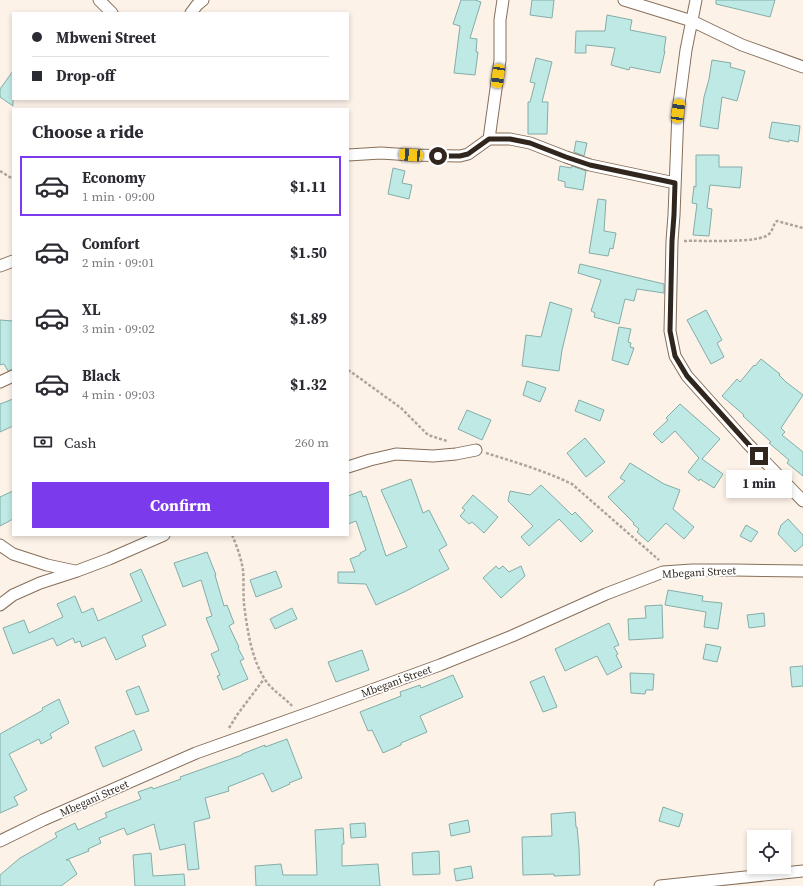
<!DOCTYPE html>
<html lang="en">
<head>
<meta charset="utf-8">
<style>
  :root { --surface:#fff; --page:#f7f7f7; --text:#2b2b33; --muted:#7c7c81; --line:#e1e1e2; --accent:#7c3aed }
  body { margin:0; font-family:"Source Serif 4",serif; background:var(--page); color:var(--text); height:100vh; display:flex; flex-direction:column; font-size:15px; white-space:nowrap }
  * { box-sizing:border-box; margin:0 }
  p { font-size:13px; color:var(--muted) }
  .icon { flex:none; width:22px; height:22px; fill:none; stroke:currentColor; stroke-width:2; stroke-linecap:round; stroke-linejoin:round }
  .map { position:relative; flex:1; overflow:hidden }
  .drawer { position:absolute; left:12px; top:108px; width:337px; height:428px; display:flex; flex-direction:column; background:var(--surface); border-radius:0px; box-shadow:0 2px 6px #0003 }
  .drawer>* { flex:none }
  .top-card { position:absolute; left:12px; top:12px; width:337px; height:88px; border-radius:0px; box-shadow:0 2px 6px #0003; display:grid; align-content:center; height:88px; padding:0 20px; background:var(--surface) }
  .fabs { position:absolute; left:747px; top:830px; display:grid; gap:8px }
  .fabs a { display:grid; place-items:center; width:44px; height:44px; border-radius:0px; background:var(--surface); box-shadow:0 2px 6px #0003; font-size:20px }
  .end { position:absolute; width:18px; height:18px; margin:-9px; border:5px solid #30261d; background:#fff; box-shadow:0 0 0 2px #fff }
  .from { border-radius:50% }
  .bubble { position:absolute; height:28px; border-radius:0px; background:var(--surface); box-shadow:0 2px 6px #0003; font-size:13px; font-weight:700; line-height:28px; text-align:center }
  .car { position:absolute; width:12px; height:24px; margin:-12px -6px; border-radius:5px; box-shadow:0 0 3px 1px #0007; background:linear-gradient(#f5c518 24%,#345 0 40%,#f5c518 0 76%,#345 0 86%,#f5c518 0) }
  .top-card b { display:flex; align-items:center; gap:14px; height:38px; font-size:15px }
  .top-card b+b { border-top:1px solid var(--line) }
  .top-card i { width:10px; height:10px; background:var(--text) }
  ul { padding:0; list-style:none }
  li { display:flex; align-items:center; gap:12px; height:60px; margin:0 8px 6px; padding:0 12px; border:2px solid transparent; border-radius:0px }
  li div { flex:1 }
  li b { display:block; font-size:15px }
  li em { font-style:normal; font-weight:700 }
  li.on { border-color:var(--accent) }
  li>.icon { width:36px; height:36px; stroke-width:1.5 }
  h2 { padding:0 20px; font-size:18px; line-height:48px }
  .pay { display:flex; align-items:center; gap:10px; height:44px; padding:0 20px; font-size:15px }
  .pay p { margin-inline-start:auto }
  .button { display:flex; gap:8px; margin-top:auto; padding:8px 20px }
  .button a { flex:1; height:46px; border-radius:0px; background:var(--accent); color:#fff; font-size:16px; font-weight:700; line-height:46px; text-align:center }
  .map>svg:first-child { display:block }
</style>
</head>
<body>
<div class="map">
<svg width="803" height="886" viewBox="0 0 803 886">
  <rect width="100%" height="100%" fill="#fdf2e8"/>
  <!-- building -->
  <path fill="#bee9e4" stroke="#84ada8" d="M461,0H475L481,2L470,38L477,39L476,52H478L475,75L454,73L460,26L453,24Z
    M532,0H554L552,18L530,15Z
    M716,0H775L770,17L716,4Z
    M607,15L632,20L630,30L666,37L664,51H665L660,73L630,67L629,70L611,65L615,48L586,45V53H575L576,31H605Z
    M536,58L552,62L542,102H548L547,134H528V102H530L535,83L530,82Z
    M712,60L731,63L730,67L745,71L737,101L722,97L718,129L700,126L704,97L709,79Z
    M13,71V106L0,97V89Z
    M772,122L800,126L798,142L789,140V142L769,138Z
    M576,141L587,143L584,156L574,152Z
    M696,155H719V167H742L740,188L710,185L707,208L712,209L709,236L693,235L697,204L692,203L694,186L696,187Z
    M560,166L571,168L572,166L586,171L583,190L565,187V182L558,180Z
    M393,168L405,171L402,183L412,185L409,199L388,194Z
    M598,199L606,200L604,231L616,233L613,249L610,248L608,256L589,253Z
    M580,264L664,284V293L637,289L634,301L625,299L619,324L594,317L595,313L591,311L601,280L578,273Z
    M550,302L572,309L562,350L559,371L522,366L526,335L541,337Z
    M706,310L722,340L717,343L724,357L711,364L687,320Z
    M0,320L13,321V369L8,371L4,364L0,365Z
    M619,327L631,329L628,342L631,343L630,347L634,348L628,365L612,360Z
    M761,359L780,374L779,375L786,382L803,395L781,428L785,432L782,435L803,452V476L787,463L789,460L769,443L771,442L743,416L744,415L722,396L737,379L740,382L754,365L755,366Z
    M527,381L546,388L540,402L523,395Z
    M13,399V426L0,432V404Z
    M579,400L604,410L600,421L575,411Z
    M680,404L720,439L702,459L723,474L714,488L700,479L699,481L688,472L699,458L675,431L662,443L653,434L668,420L666,418Z
    M467,410L491,420L482,440L458,429Z
    M585,438L605,462L586,477L567,453Z
    M630,463L664,484L680,490L673,509L694,527L684,539L666,523L648,542L637,532L639,529L633,524L634,523L608,497L625,481L620,478Z
    M411,479L423,513L429,510L447,545L439,550L449,569L404,592L376,605L366,584L338,583V572H355L350,559L360,555V553L366,550L356,521L348,524V496L361,491L363,497L366,496L386,556L407,547L381,490Z
    M541,485L572,515L575,512L593,531L581,542L559,519L529,546L521,537L533,526L508,501L510,491L530,495Z
    M13,491V519L0,526V497Z
    M473,495L498,517L484,533L472,522L469,524L460,516L465,510L462,508Z
    M788,519L803,535V545L795,552L778,534L781,525Z
    M746,525L758,532L751,542L740,536Z
    M207,552L216,575H215L224,606L227,605L234,623L229,626L239,647L238,648L244,659L240,661L248,679L223,690L217,676L220,675L211,654L219,650L206,618L212,616L201,580L183,587L174,563Z
    M496,566L499,569L503,566L509,572L521,566L525,576L501,598L483,578Z
    M141,569L166,625L142,636L146,646L116,660L105,637L82,647L80,641L75,643L73,638L57,646L53,638L13,654L3,628L24,620L29,633L63,617L57,604L75,596L82,613L93,608L98,621L142,601L130,574Z
    M276,571L282,587L256,597L250,580Z
    M668,590L703,596L702,601L722,603L718,629L704,627L706,612L665,605Z
    M662,605L663,638L629,640L628,619L646,618L645,606Z
    M292,608L297,619L275,629L270,619Z
    M764,613L765,626L749,628L747,615Z
    M609,623L619,645L614,647L618,654L616,655L622,667L607,675L597,656L565,671L555,649Z
    M706,644L721,647L717,662L703,659Z
    M362,650L369,670L336,682L328,662Z
    M803,666V686L792,687L790,667Z
    M630,673L654,674L653,690H646L645,694L631,693Z
    M453,675L463,697L420,716L427,732L401,743V745L383,753L372,730L368,731L360,712L401,696L400,692L420,685L421,688Z
    M544,676L557,707L543,712L530,682Z
    M139,686L149,711L136,715L126,691Z
    M59,699L69,723L50,734L52,738L41,744L39,739L9,754L27,790L14,797L18,805L0,813V734L43,710L42,708Z
    M134,730L142,750L103,767L95,747Z
    M287,739L302,778L289,783L290,784L272,792L263,773L228,787L229,791L205,798L210,818L194,822L199,869L188,870L185,844L160,850L154,824L127,835L124,828L99,838L101,843L88,849L89,851L66,860H69L77,874L61,886H0V875L20,858L57,837L55,833L75,823L78,830L107,817L105,813L141,799L138,792L152,787L153,789L181,779L180,777L242,755V754L265,745V747Z
    M663,807L683,814L679,827L659,821Z
    M575,812L576,827H577L579,848L580,875L554,876V874L523,875L522,837L552,836L551,814Z
    M468,820L470,832L451,836L449,824Z
    M365,823L366,837L351,838L350,824Z
    M343,828L344,844H342V866L378,864L380,886H256L255,866L281,864L283,875H317L315,830Z
    M439,851L440,874L413,875L412,853Z
    M151,853L153,876L184,874L185,886H135L133,855Z
    M471,866L473,878L456,881L454,869Z"/>
  <g fill="none" stroke-linecap="round" stroke-linejoin="round">
    <!-- street casing -->
    <g stroke="#876f59" stroke-width="13">
      <path id="street" d="M99,0L112,13
        M624,0L692,21L742,45L803,67
        M696,0L686,50L678,111L674,215L672,241L670,331L675,356L687,376L748,444L803,501
        M191,13L197,5L203,0
        M489,139L500,60V20L503,0
        M348,155L381,153L411,155L460,156L468,154L489,139H510L530,143L566,157L590,165L675,183
        M0,266L13,261
        M0,382L13,376
        M348,467L370,460L396,454L433,456L456,454L476,450
        M0,545L13,554L47,565L75,571
        M0,605L13,595L40,583L77,571L109,559L164,535
        M0,841L43,820L196,753L314,711L440,665L512,636L606,594L663,572L692,570H734L803,571
        M660,886L803,871"/>
    </g>
    <!-- path -->
    <path stroke="#aea49a" stroke-width="2.5" stroke-dasharray="3 2" stroke-linecap="butt" d="M0,171L13,179
      M684,241C700,240 759,244 769,234C773,231 773,224 777,221L803,228
      M348,370L354,374L401,408L428,435L447,441
      M486,453C515,462 545,471 572,484L659,560
      M232,535C237,546 241,558 243,570C244,581 243,593 244,604C247,628 251,657 264,678C271,690 283,696 292,706
      M229,728L237,715L264,679"/>
    <!-- street -->
    <use href="#street" stroke="#fff" stroke-width="11"/>
  </g>
  <g fill="none" stroke-linecap="round" stroke-linejoin="round">
    <!-- route -->
    <path stroke="#30261d" stroke-width="5" d="M438,156H460L468,154L489,139H510L530,143L566,157L590,165L675,183L674,215L672,241L670,331L675,356L687,376L759,456"/>
  </g>
  <g text-anchor="middle" stroke-width="3.5" stroke-linejoin="round" paint-order="stroke">
    <!-- street labels -->
    <g font-size="11" fill="#30261d" stroke="#fff">
      <text transform="translate(699 572) rotate(-3)" y="4">Mbegani Street</text>
      <text transform="translate(396 681) rotate(-20)" y="4">Mbegani Street</text>
      <text transform="translate(94 798) rotate(-24)" y="4">Mbegani Street</text>
    </g>
  </g>
</svg>
<div class="fabs">
<a><svg class="icon" aria-label="locate" viewBox="0 0 24 24"><circle cx="12" cy="12" r="6"/><path d="M12 2v4M12 18v4M2 12h4M18 12h4"/></svg></a>
</div>
<i class="end from" style="left:438px;top:156px"></i>
<i class="end" style="left:759px;top:456px"></i>
<div class="bubble" style="left:726px;top:470px;width:66px">1 min</div>
<i class="car" style="left:498px;top:76px;rotate:188deg"></i>
<i class="car" style="left:678px;top:111px;rotate:8deg"></i>
<i class="car" style="left:411px;top:155px;rotate:274deg"></i>
<div class="top-card">
<b><i class="from"></i>Mbweni Street</b>
<b><i></i>Drop-off</b>
</div>
<section class="drawer">
<h2>Choose a ride</h2>
<ul>
<li class="on"><svg class="icon" aria-label="car" viewBox="0 0 24 24"><path d="M5 17H2v-5l4-1 3-4h7l3 4 3 1v5h-3M9 17h6M6 11h13"/><circle cx="7" cy="17" r="2"/><circle cx="17" cy="17" r="2"/></svg><div><b>Economy</b><p>1 min · 09:00</p></div><em>$1.11</em></li>
<li><svg class="icon" aria-label="car" viewBox="0 0 24 24"><path d="M5 17H2v-5l4-1 3-4h7l3 4 3 1v5h-3M9 17h6M6 11h13"/><circle cx="7" cy="17" r="2"/><circle cx="17" cy="17" r="2"/></svg><div><b>Comfort</b><p>2 min · 09:01</p></div><em>$1.50</em></li>
<li><svg class="icon" aria-label="car" viewBox="0 0 24 24"><path d="M5 17H2v-5l4-1 3-4h7l3 4 3 1v5h-3M9 17h6M6 11h13"/><circle cx="7" cy="17" r="2"/><circle cx="17" cy="17" r="2"/></svg><div><b>XL</b><p>3 min · 09:02</p></div><em>$1.89</em></li>
<li><svg class="icon" aria-label="car" viewBox="0 0 24 24"><path d="M5 17H2v-5l4-1 3-4h7l3 4 3 1v5h-3M9 17h6M6 11h13"/><circle cx="7" cy="17" r="2"/><circle cx="17" cy="17" r="2"/></svg><div><b>Black</b><p>4 min · 09:03</p></div><em>$1.32</em></li>
</ul>
<div class="pay"><svg class="icon" aria-label="cash" viewBox="0 0 24 24"><path d="M3 7h18v10H3z"/><circle cx="12" cy="12" r="2"/></svg>Cash<p>260 m</p></div>
<div class="button"><a>Confirm</a></div>
</section>
</div>
</body>
</html>
